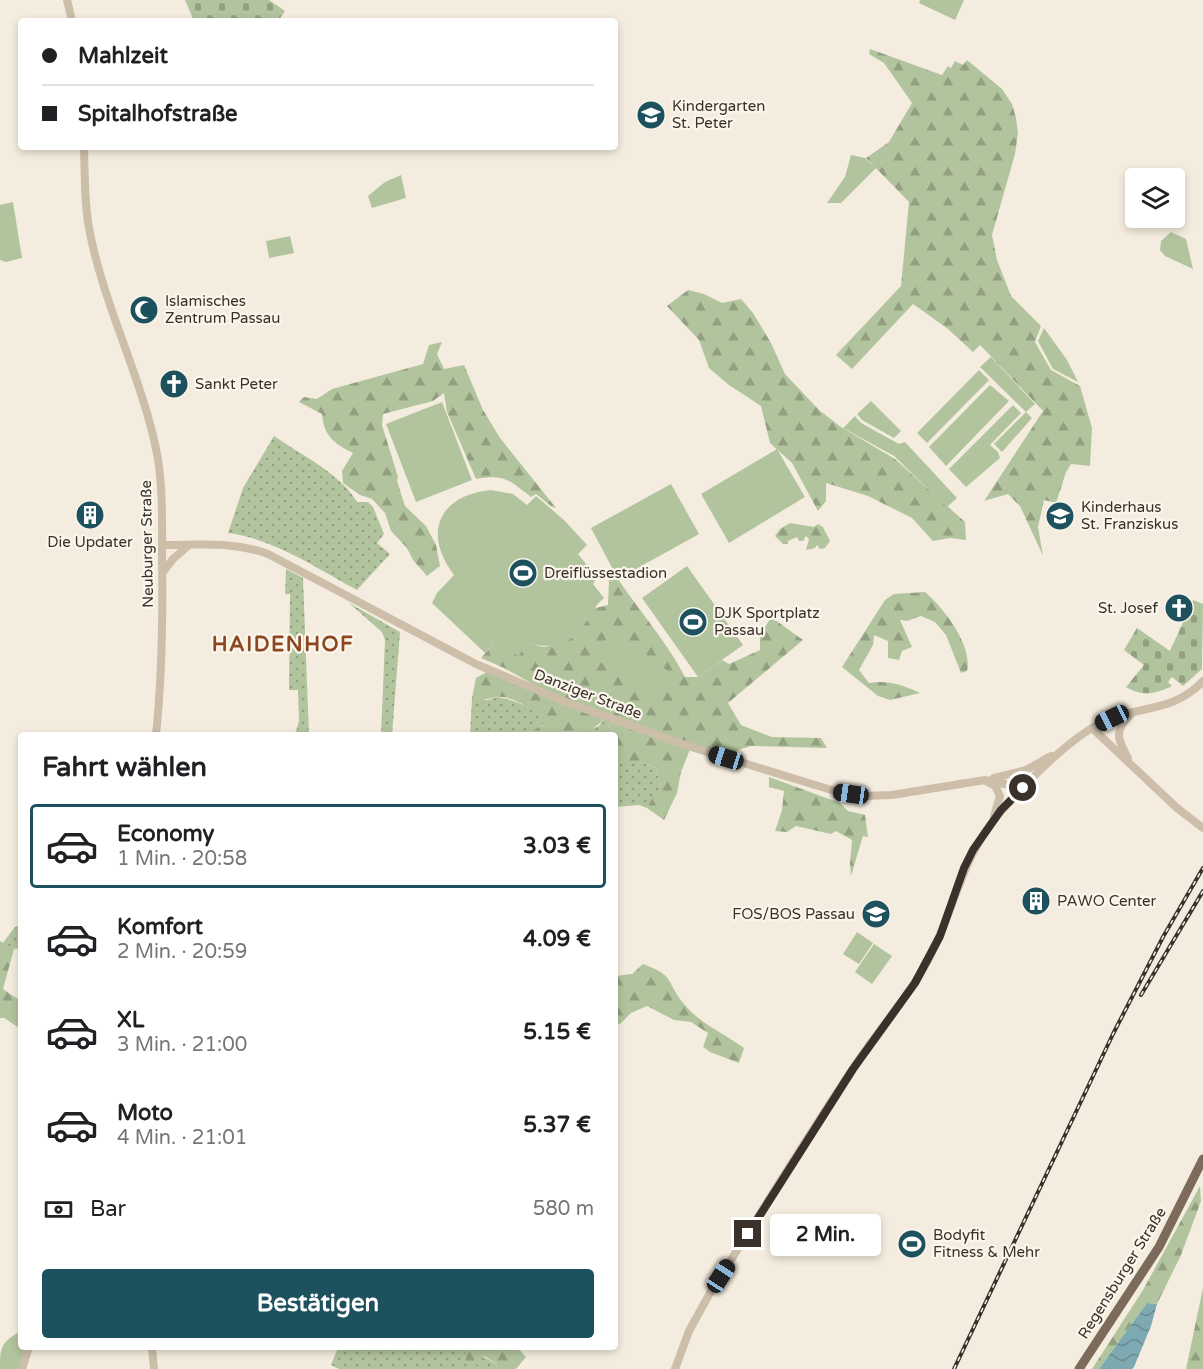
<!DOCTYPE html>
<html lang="de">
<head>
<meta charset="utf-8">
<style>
  :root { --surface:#fff; --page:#f6f6f6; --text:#202124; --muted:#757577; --line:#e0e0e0; --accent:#1d515d }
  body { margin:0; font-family:"Varela Round",sans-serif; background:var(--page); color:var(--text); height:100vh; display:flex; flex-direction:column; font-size:22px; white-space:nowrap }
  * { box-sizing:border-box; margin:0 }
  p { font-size:20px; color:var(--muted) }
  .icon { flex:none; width:33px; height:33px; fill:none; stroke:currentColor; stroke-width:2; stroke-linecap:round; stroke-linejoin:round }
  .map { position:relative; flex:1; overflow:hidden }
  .panel { position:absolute; left:18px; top:732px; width:600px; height:618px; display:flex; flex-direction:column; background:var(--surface); border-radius:6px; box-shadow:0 3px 9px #0003 }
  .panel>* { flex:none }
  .banner { position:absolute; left:18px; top:18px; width:600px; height:132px; border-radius:6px; box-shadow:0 3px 9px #0003; display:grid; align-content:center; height:132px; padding:0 24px; background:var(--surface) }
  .buttons { position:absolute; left:1125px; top:168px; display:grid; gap:12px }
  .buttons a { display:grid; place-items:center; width:60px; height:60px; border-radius:6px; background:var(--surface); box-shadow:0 3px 9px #0003; font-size:30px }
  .end { position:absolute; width:27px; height:27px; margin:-14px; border:8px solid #3a312a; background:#fff; box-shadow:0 0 0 3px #fff }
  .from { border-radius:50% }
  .bubble { position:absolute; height:42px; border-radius:6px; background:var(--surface); box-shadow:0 3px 9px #0003; font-size:20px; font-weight:700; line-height:42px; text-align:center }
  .car { position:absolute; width:18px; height:36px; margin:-18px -9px; border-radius:8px; box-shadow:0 0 4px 2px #0007; background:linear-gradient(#222 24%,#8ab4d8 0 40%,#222 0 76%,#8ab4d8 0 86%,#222 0) }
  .banner b { display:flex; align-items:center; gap:21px; height:57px; font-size:22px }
  .banner b+b { border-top:2px solid var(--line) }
  .banner i { width:15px; height:15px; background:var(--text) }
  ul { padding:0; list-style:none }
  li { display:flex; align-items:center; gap:18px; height:84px; margin:0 12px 9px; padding:0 12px; border:3px solid transparent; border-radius:6px }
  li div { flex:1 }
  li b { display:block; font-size:22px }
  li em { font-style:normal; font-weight:700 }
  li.current { border-color:var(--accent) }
  li>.icon { width:54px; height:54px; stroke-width:1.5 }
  h2 { padding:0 24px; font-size:27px; line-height:72px }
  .pay { display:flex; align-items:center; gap:15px; height:66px; padding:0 24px; font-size:22px }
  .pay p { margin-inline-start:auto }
  .button { display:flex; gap:12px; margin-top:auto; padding:12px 24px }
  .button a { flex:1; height:69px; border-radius:6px; background:var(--accent); color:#fff; font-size:24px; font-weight:700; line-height:69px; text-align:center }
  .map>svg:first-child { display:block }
</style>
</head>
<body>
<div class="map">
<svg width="1203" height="1369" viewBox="0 0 1203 1369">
  <defs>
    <pattern id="grass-dots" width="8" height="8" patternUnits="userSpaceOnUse" patternTransform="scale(1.5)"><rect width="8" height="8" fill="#b2c49e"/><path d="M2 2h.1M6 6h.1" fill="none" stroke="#92a081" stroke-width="1.8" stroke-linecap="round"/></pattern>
    <pattern id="forest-firs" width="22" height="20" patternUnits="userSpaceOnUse" patternTransform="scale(1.5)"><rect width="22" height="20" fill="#b2c49e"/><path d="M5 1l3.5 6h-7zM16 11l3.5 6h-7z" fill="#92a081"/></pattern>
    <pattern id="cemetery-stones" width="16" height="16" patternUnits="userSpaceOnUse" patternTransform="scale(1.5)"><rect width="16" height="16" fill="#b2c49e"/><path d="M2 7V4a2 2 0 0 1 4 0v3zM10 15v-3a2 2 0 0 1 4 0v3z" fill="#92a081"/></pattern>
    <pattern id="water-waves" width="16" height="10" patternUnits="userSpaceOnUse" patternTransform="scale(1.5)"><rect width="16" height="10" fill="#7da9b2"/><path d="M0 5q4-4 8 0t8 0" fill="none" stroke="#678a91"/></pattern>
  </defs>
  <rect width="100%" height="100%" fill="#f4eddf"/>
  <!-- grass -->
  <path fill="url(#grass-dots)" d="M274,436C301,455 340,473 357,502H368L373,507L384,534L377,543L390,554L357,590C316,568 275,539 228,533L243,488Z
    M286,569L303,578L309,735H295L299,721L298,690H289L290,594H285Z
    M349,603L400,632L392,735H381L385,640L382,632Z
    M498,697C515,701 536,706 544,724L525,735H470L472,698L487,700Z
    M605,717L614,720C602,739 592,735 572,735L599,726Z
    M620,760L638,761L656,768L661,790L656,792L647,808L639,805L615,807V761Z
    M21,924V948L14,949L3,943L14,928Z
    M337,1347H464L497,1364L496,1369H339L331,1365L337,1350Z"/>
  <!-- forest -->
  <path fill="url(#forest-firs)" d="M870,49L942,75L948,66L951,68L955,61L963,65L967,60L1002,89L1012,104L1016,118L1018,133L1015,154L992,235L997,260L1011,296L1041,326L1035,342L1051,370L1080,386L1092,428L1090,466L1071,464L1066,472L1056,503L1044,500L1038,527L1043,556L1020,506L1008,494L984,501L1043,411L980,345L973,352L948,329L913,304L852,369L836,355L901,286L909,202L866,158L889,142L912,103L884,63L869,54Z
    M688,290L704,294L722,303L741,299L753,313L771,343L785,374L819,410L841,427L895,459L965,522L966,540L950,538L933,541L912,518L868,496L826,483V501L818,511L792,463L770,443L761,406L729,385L709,368L699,340L667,306Z
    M442,342L437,354L444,369L464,365L483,410L500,438L556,508L552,507L536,494L531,497C509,480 505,474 476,479L447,412L444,393L433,401L383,414L382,425L398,477L397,481L405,506L426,526L436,545L440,566L427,576L413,560L407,548L391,531L385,513L372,499L360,495L343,483L342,471L353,453C334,443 324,437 322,414L299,402L304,397L317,399L332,389L423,364L429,345Z
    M790,523L814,527L818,524L823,527L830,541L825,548L820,549L817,545L815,548L806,550L809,539L806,536L803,541H799L797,537L788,541V544H783L775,536L780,529Z
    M609,579H618C640,612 667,642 685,677H698L722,660L729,664L760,650V636L771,617L803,640L728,703L741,725L772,737L821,738L827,748L751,746L738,750L726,758L691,747L681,772L677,793L664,820L647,808L656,791L661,790L656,768L638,761H615V735H599L609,727L614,720L605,717C590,740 550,735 525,735L544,724C538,710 511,695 496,697C487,699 482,701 472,698L476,678L487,672L558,698L504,668L481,658L495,642L526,643L544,647L560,643L588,618L595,605L596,608L608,605Z
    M925,592C944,608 973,646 967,671L961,673L946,635L935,622L921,616L907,621L900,620L912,647L902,651L899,660L888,658V641L874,635L873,645L859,670L869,683C887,680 903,685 920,693L890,700L878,696L842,667L885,600L894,594Z
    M769,777L840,803L848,811L865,815L868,837L863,836L851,876L850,864L852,840L836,831L831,834L796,826L787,832L775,831L782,810L784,791L769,787Z
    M0,941L14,949L3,989L21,1001V1029L4,1018H0Z
    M643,964C676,976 665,981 684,1004C699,1023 725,1034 744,1048L739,1063L710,1052L703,1047L708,1033L691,1022L674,1020L647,1006L631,1013L620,1024L615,1023V976L632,974Z
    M1200,1186L1201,1201L1181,1255L1157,1304L1147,1303L1099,1369H1092L1143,1290Z
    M1203,1288V1369H1186Z
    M464,1347H517L526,1357L516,1369H496L497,1364L484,1356L478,1365L466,1362Z"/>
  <!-- cemetery -->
  <path fill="url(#cemetery-stones)" d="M185,0H269L285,11L278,21H194Z
    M1193,600L1203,604L1202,669L1183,686L1172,677L1168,682L1172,686C1156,694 1142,697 1126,687L1144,665L1124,650L1137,628L1170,651Z"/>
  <!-- green -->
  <path fill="#b2c49e" d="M920,0H964L955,20L919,3Z
    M851,155L865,158L876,168L841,203H827L845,177Z
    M401,175L406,198L372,208L368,196L385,182Z
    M13,202L22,258L6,262L0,260V205Z
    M1171,232L1186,239L1193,269L1165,256L1160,250L1161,241Z
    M290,236L294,253L269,258L266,241Z
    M1044,328L1067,360L1078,382L1053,369L1038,341Z
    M991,357L1035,404L1026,412L980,367Z
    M979,370L989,380L927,443L917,433Z
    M990,385L1009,401L946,466L929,447Z
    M871,401L901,431L894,438L862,420L857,414Z
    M442,402L472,480L416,502L386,424Z
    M1013,405L1021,413L990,445L998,452L1000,458L966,487L949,469Z
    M1026,412L1032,418L1002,452L994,444Z
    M855,416L861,423L899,444L905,442L957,498L947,507L894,456L843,428Z
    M777,449L805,497L729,543L701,494Z
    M671,484L699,534L618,579L591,528Z
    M491,490L513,494L527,505L536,496L564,520L587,545L578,554L597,578L593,584L604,598C592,608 591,616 582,628C569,646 547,649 526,643L519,656L495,642L485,653L432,603L437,593L454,575C422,533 439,495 491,490Z
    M687,566L743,645L698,677L642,598Z
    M614,629L669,672L648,699L593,656Z
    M857,932L873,943L859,964L843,954Z
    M874,944L892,956L872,984L855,972Z
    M21,1331V1347H30L23,1369H0C0,1347 1,1342 21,1331Z"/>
  <!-- water -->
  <path fill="url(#water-waves)" d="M1147,1303L1157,1304L1151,1326L1134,1367L1132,1369H1099Z"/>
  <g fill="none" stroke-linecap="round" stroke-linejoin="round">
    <!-- minor -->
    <path stroke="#cdbeaa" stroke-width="8" d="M67,0L72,21
      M84,147C85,175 84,205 90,233C105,310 144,381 158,459C163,492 162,525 162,558C163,617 162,677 156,735
      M163,545C199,545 233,541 268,554L476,664L563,701L691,747L838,792L865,796L892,795L985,780L1023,788
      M163,572L173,559L189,545
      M1092,728L1177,808L1203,828
      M1128,758C1117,738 1114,731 1131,714
      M994,778L1026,770L1051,756
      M986,781L995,786L1000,796L994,816
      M152,1347L154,1369
      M22,1369L29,1347
      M675,1369L689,1331L710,1293C758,1218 804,1141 854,1067C877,1032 905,1001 926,964C956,911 959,858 1002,810C1028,781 1076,731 1112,718C1146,706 1176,710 1203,681"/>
    <!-- major -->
    <path stroke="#7c6a5b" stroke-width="9" d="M1079,1369L1159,1247L1203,1159"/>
    <!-- rail casing -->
    <g stroke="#3a312a" stroke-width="4">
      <path id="rail" d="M1141,995L1203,891
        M954,1369L1113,1034L1163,937L1203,868"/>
    </g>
    <!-- rail -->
    <use href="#rail" stroke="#fbf6ec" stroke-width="1.5" stroke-dasharray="4.5" stroke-linecap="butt"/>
  </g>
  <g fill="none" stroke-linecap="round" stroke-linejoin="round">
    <!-- route -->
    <path stroke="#3a312a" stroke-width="8" d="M748,1234L853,1069L915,983L940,936L964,868L973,850L1001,810L1023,788"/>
  </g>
  <!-- icons -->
  <defs>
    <g id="school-disc" transform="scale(1.5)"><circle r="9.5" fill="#1d515d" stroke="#fbf6ec"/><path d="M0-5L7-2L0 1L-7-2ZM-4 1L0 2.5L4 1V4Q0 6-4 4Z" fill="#fff"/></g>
    <g id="mosque-disc" transform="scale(1.5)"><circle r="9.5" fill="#1d515d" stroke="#fbf6ec"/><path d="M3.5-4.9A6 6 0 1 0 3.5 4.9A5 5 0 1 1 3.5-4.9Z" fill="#fff"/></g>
    <g id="church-disc" transform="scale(1.5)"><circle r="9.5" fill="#1d515d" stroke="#fbf6ec"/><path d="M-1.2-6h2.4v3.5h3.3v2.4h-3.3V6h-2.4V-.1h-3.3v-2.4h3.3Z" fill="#fff"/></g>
    <g id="building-disc" transform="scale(1.5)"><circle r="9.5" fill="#1d515d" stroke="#fbf6ec"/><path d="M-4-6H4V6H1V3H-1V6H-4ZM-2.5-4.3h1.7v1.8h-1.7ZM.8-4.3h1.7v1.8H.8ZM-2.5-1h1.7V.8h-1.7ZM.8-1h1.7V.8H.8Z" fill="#fff"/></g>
    <g id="stadium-disc" transform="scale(1.5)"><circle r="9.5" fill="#1d515d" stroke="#fbf6ec"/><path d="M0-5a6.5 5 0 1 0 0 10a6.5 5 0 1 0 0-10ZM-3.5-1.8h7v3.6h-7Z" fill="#fff"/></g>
  </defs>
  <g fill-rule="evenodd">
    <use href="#school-disc" x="651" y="115"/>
    <use href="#mosque-disc" x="144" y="310"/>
    <use href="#church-disc" x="174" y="384"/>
    <use href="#building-disc" x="90" y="515"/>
    <use href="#school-disc" x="1060" y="516"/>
    <use href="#stadium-disc" x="523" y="573"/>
    <use href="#church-disc" x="1179" y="608"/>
    <use href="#stadium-disc" x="693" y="622"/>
    <use href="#building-disc" x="1036" y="901"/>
    <use href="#school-disc" x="876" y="914"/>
    <use href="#stadium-disc" x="912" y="1244"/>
  </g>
  <g text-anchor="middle" stroke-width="4.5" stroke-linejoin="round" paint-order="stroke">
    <!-- poi labels -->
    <g font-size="15" fill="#3a312a" stroke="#fbf6ec" text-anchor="start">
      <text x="672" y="111">Kindergarten<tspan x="672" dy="17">St. Peter</tspan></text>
      <text x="165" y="306">Islamisches<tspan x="165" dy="17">Zentrum Passau</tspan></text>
      <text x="195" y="389">Sankt Peter</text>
      <text x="1081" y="512">Kinderhaus<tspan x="1081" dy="17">St. Franziskus</tspan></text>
      <text x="90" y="547" text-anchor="middle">Die Updater</text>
      <text x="544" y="578">Dreiflüssestadion</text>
      <text x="1158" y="613" text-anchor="end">St. Josef</text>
      <text x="714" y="618">DJK Sportplatz<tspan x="714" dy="17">Passau</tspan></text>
      <text x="1057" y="906">PAWO Center</text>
      <text x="855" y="919" text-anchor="end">FOS/BOS Passau</text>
      <text x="933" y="1240">Bodyfit<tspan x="933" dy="17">Fitness &amp; Mehr</tspan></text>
    </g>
    <!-- street labels -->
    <g font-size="15" fill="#3a312a" stroke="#fbf6ec">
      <text transform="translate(147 544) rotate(-91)" y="5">Neuburger Straße</text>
      <text transform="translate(588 694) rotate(21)" y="5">Danziger Straße</text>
      <text transform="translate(1122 1273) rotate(-58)" y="5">Regensburger Straße</text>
    </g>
    <!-- district labels -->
    <g font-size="21" font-weight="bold" letter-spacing="1.5" fill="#8c4720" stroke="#fbf6ec">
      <text x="283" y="651">HAIDENHOF</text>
    </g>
  </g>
</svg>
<div class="buttons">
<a><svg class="icon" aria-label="layers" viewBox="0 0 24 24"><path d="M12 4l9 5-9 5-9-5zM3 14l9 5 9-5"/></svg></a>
</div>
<i class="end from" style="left:1023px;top:788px"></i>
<i class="end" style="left:748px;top:1234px"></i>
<div class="bubble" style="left:770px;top:1214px;width:111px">2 Min.</div>
<i class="car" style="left:1112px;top:718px;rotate:244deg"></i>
<i class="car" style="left:726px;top:758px;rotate:287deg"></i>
<i class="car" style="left:851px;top:794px;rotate:278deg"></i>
<i class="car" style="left:721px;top:1276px;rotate:33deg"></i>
<div class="banner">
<b><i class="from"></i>Mahlzeit</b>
<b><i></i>Spitalhofstraße</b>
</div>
<section class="panel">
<h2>Fahrt wählen</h2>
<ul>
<li class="current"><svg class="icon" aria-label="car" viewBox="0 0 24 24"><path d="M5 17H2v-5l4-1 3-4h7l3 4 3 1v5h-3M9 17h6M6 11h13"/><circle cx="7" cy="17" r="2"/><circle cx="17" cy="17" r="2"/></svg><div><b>Economy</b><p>1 Min. · 20:58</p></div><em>3.03 €</em></li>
<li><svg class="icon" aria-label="car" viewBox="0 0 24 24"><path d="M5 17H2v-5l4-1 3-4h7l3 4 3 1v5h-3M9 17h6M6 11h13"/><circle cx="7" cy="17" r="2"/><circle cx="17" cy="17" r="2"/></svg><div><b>Komfort</b><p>2 Min. · 20:59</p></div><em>4.09 €</em></li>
<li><svg class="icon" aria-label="car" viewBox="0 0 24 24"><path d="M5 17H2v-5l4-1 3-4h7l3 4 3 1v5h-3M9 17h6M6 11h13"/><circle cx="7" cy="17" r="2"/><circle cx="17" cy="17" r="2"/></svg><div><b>XL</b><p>3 Min. · 21:00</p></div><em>5.15 €</em></li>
<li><svg class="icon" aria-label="car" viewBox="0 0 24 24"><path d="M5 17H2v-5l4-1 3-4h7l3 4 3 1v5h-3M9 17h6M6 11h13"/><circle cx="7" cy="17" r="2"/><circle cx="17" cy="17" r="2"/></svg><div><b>Moto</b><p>4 Min. · 21:01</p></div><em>5.37 €</em></li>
</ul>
<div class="pay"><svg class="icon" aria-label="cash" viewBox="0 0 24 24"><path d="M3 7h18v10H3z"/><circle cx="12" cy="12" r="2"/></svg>Bar<p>580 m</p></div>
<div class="button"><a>Bestätigen</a></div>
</section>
</div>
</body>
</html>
